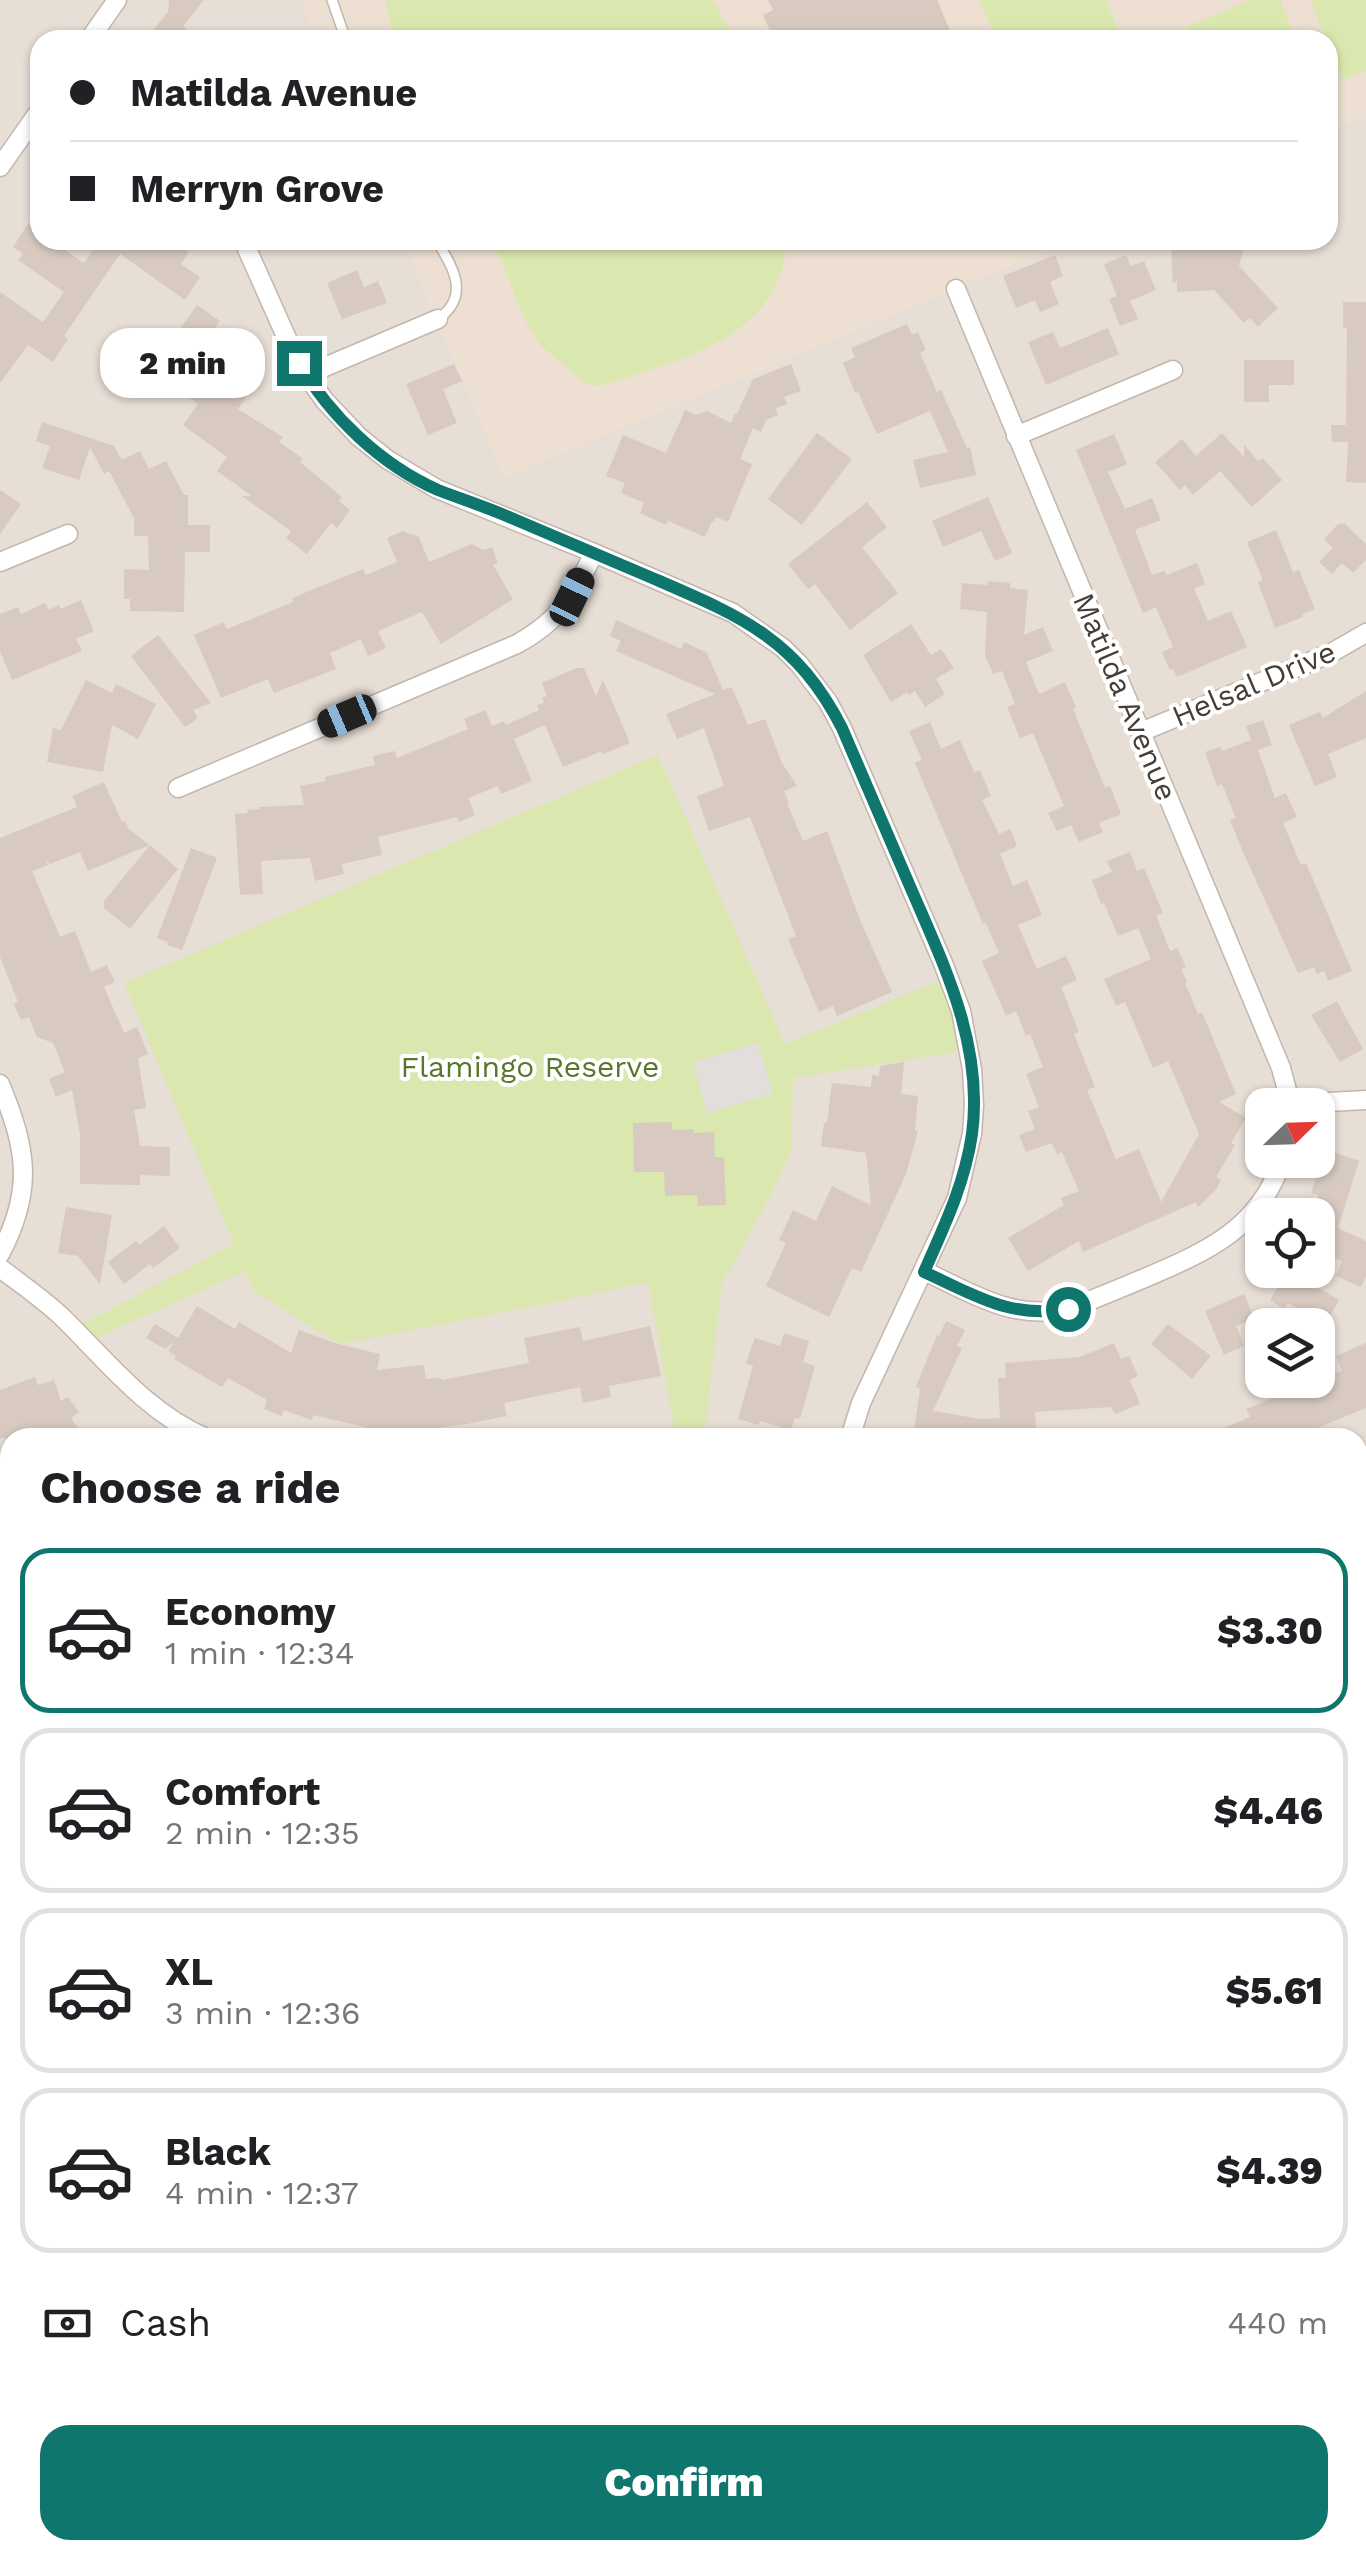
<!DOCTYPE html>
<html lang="en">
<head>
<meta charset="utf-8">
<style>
  :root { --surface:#fff; --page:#f2f2f2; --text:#202124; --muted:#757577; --line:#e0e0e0; --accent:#0f766e }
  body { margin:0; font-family:"Work Sans",sans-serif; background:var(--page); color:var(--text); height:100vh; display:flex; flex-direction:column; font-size:38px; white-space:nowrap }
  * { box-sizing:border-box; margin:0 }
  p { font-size:32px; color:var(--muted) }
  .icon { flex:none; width:55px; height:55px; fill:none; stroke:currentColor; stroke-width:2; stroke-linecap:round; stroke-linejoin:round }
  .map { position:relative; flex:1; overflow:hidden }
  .side { position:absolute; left:0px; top:1428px; width:1368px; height:1132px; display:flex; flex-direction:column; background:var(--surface); border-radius:30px 30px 0 0; box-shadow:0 2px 8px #0004 }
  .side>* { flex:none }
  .banner { position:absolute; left:30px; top:30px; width:1308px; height:220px; border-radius:30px; box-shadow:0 2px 8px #0004; display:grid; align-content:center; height:220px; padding:0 40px; background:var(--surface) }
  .needle { width:65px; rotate:67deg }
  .buttons { position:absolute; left:1245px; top:1088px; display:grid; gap:20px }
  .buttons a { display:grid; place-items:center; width:90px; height:90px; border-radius:20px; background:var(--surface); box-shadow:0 2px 8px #0004; font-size:50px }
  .end { position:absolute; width:45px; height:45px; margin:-22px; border:12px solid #0f766e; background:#fff; box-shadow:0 0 0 5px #fff }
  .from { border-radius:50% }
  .bubble { position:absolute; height:70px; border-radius:30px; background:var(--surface); box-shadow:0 2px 8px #0004; font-size:32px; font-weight:800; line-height:70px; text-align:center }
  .car { position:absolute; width:30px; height:60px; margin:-30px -15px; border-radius:12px; box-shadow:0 0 8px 2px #0007; background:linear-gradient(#222 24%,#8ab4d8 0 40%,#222 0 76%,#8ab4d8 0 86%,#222 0) }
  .banner b { display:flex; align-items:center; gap:35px; height:95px; font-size:38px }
  .banner b+b { border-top:2px solid var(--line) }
  .banner i { width:25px; height:25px; background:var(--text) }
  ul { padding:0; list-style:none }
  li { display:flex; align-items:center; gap:30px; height:165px; margin:0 20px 15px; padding:0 20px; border:5px solid var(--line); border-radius:30px }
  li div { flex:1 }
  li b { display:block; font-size:38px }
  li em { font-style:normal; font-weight:800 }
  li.active { border-color:var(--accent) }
  li>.icon { width:90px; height:90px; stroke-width:1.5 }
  h2 { padding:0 40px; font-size:45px; line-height:120px }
  .pay { display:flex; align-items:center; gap:25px; height:110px; padding:0 40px; font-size:38px }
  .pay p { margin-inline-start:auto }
  .primary-button { display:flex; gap:20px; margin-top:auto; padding:20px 40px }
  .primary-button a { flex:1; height:115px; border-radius:30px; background:var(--accent); color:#fff; font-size:40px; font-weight:800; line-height:115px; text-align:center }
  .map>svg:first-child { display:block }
</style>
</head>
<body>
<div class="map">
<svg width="1366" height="2559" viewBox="0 0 1366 2559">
  <rect width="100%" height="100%" fill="#f4ede7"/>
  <!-- residential -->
  <path fill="#e7ded5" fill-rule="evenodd" d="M0,0H301L318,40H40V240H403L504,477L1072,240H1328V132L1366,116V2559H33L29,2550H1358V1438H10V2512L0,2499ZM1262,1105H1318V1160H1262ZM1262,1215H1318V1270H1262ZM1262,1325H1318V1380H1262Z"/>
  <!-- education -->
  <path fill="#eddfd1" d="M301,0H1366V116L1328,132V40H318Z
    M403,240H1072L504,478Z"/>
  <!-- green -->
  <path fill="#dae8b0" d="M386,0H713L736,40H396L390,23Z
    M979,0H1106L1123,40H997Z
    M1250,0H1280L1294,34L1281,40H1192L1186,27Z
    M1310,0H1366V71L1343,80Z
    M491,240H788C785,255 783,270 776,284C753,336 688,358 638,374C624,378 601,390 586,384C579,381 574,374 569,369C558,359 543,350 535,338C516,308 509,271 491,240Z
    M658,755L785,1044L948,977L969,1050L793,1078L791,1152L771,1195L722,1284L704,1437H676L648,1282L546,1304L339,1344L254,1291L244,1272L86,1342L73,1329L234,1244L124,983Z
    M0,2499L10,2512V2550H29L33,2559H0Z
    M856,2550H1004L1002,2559H837Z"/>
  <!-- parking -->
  <path fill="#e2dedc" d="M758,1043L773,1094L707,1113L693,1062Z"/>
  <!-- building -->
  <path fill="#d8cac0" d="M169,0H204L183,26L200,40H145L168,12Z
    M768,0H937L954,40H774L763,15L773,10Z
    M28,224L40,233V240H50L84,263L99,240H172L189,252L181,264L200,277L185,300L120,254L64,336L68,339L53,362L28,345L0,383V292L43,322L64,292L18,260L23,254L13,247Z
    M1176,240H1246L1239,266L1278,308L1258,327L1250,318L1244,323L1214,290L1177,292V281L1173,283L1171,248H1176Z
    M1055,255L1063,276L1050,282L1059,304L1040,312L1035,300L1016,308L1003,276Z
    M1126,255L1131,266L1144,261L1156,290L1130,301L1138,319L1120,326L1109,299L1117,296L1104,264Z
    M357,270L364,287L378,281L387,303L342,319L327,283Z
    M1343,302H1366V483L1346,482L1348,442H1332L1331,425H1346L1347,328H1343Z
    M197,305L220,321L205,342L237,364L229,374L251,389L238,409L283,437L279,442L303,459L300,462L342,497L339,501L350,510L337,528L331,523L307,554L286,538L291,531L242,496H252L217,471L227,457L183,425L198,404L150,371Z
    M907,324L912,335L918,332L926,350L920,353L937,392L941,390L967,448L970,447L976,475L920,488L913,460L948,452L930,411L877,434L858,392L855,393L843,363L855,357L851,348Z
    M1108,328L1119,354L1046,385L1028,342L1053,332L1060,348Z
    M1244,360H1294V385H1269V402H1244Z
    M454,364L462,381L443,389L457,423L428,435L406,384Z
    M791,364L801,391L784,397L787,404L776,408L778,415L766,420L761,432L753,428L740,459L752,464L728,522L716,517L714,522L712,521L705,537L668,521L666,525L640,513L644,503L621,493L625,483L606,476L623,435L666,453L685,410L696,415L707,411L731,423L735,413L737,414L753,379Z
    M42,422L114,446L122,460L140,451L149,469L166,461L184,495H188V525H210V552H185L184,612L130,611V599H124V569L149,570L148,536H134V518L109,471L104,474L90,447L79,480L42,468L50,446L36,441Z
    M817,433L852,459L802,525L768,499Z
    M1222,433L1244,457V445L1258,461L1263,458L1282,480L1252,507L1220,471L1193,495L1185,485L1180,490L1155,462L1182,439L1196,456Z
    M1114,434L1127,464L1108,472L1125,509L1152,498L1161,520L1135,530L1152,575L1164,571L1167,575L1197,563L1205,584L1194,589L1208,621L1231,611L1247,647L1177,677L1173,669L1170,670L1162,652L1173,647L1156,607L1143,613L1076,450Z
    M0,490L21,504L0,534Z
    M988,497L1012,553L995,561L981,531L943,547L932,521Z
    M867,502L887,527L862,547L898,593L850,630L815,584L808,589L788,564Z
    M1338,524H1345L1366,544V560L1353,573L1342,563L1332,574L1319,562L1333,548L1324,539Z
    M1276,530L1293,572L1299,570L1315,609L1302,614L1303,617L1275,628L1258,582L1263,580L1247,542Z
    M403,531L419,537L429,562L472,544L484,550L492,547L498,563L493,565L513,599L441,644L422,612L378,631L386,648L368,656L361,639L330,653L336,669L274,693L268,679L221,698L194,635L224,622L227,629L293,602L292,598L363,569L366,575L397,562L387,538Z
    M988,581L1010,583V588L1028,590L1024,635L1043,627L1053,651L1026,662L1039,694L1065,682L1076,708L1073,709L1105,788L1110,786L1121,814L1099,823L1103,832L1079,842L1071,825L1057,831L1048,813L1064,806L1033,733L1020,738L1007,707L1015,704L1002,671L993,674L985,655L987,612L960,609L962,583L987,585Z
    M81,600L94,631L76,639L82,651L12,680L0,651V614L18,607L21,614L45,603L48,610L59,605L61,609Z
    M616,620L681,649L684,642L707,653L723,690L732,687L748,725L765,719L782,763L797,786L784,791L789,803H787L803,841L827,831L860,920L892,992L837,1016L833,1006L819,1012L788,939L796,936L750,817L709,831L697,796L724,786L704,728L677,739L666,714L715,694L616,651L621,641L610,636Z
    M911,624L931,655L941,649L954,668L936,679L945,694L925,707L915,691L909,695L907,692L891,702L863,655Z
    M158,635L211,703L193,710L198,718L185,727L131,656Z
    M577,668H584L596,696L603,680L630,743L603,754L602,751L563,767L545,725L514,739L532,781L501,794L498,786L468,798L475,815L459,822L457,817L378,837L382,855L342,864L344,874L315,881L310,858L261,861L263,894L240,895L235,814L248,813L247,810L259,809V807L304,805L300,786L326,781L325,777L375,765L373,756L395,751L397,758L468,729L464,719L485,710L492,726L504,721L506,725L539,710L537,705L544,703L542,698L547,696L542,683Z
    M86,680L112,693L116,684L156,704L138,739L112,725L103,772L47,762L53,728L61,730Z
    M1366,691V738L1328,754L1337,777L1315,786L1289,725L1320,712L1323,718Z
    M1263,720L1272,745L1258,750L1275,798L1286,793L1297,817L1283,823L1301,865L1306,863L1352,971L1328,981L1324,971L1317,974L1314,967L1298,973L1244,854L1230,820L1236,818L1222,784L1217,786L1205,752L1220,747L1222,751L1251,740L1246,726Z
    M930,722L941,749L960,740L974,772L980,770L991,796L982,800L999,834L1010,829L1017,846L1000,854L1013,886L1027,880L1042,915L1018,925L1037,969L1066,956L1077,980L1061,987L1079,1032L1074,1034L1095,1087L1087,1090L1116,1159L1139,1149L1161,1202L1199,1134L1168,1061L1153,1068L1125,1002L1116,1006L1104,979L1151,959L1138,928L1118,936L1104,903L1101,904L1092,880L1112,872L1107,861L1130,852L1137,871L1144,868L1163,913L1156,915L1170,951L1177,948L1186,967L1181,969L1187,982L1185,983L1198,1014L1202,1012L1236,1094L1219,1102L1246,1118L1231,1143L1235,1145L1216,1177L1221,1180L1216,1190L1198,1207L1196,1202L1083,1252L1079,1241L1028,1271L1008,1238L1064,1205L1061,1198L1079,1191L1062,1152L1057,1154L1052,1143L1026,1152L1019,1135L1035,1129L1028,1111L1039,1107L1026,1074L1043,1067L1030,1034L1026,1036L1016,1011L1006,1016L982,961L999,953L986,923L983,924L915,763L922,760L909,731Z
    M104,782L122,822L125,821L128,828L149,845L88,871L80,852L50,864L46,861L48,865L32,871L60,937L75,931L91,972L107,965L115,982L104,987L124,1033L137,1027L148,1054L138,1058L146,1108L134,1110L140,1146L170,1147V1176L140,1175V1185L80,1184V1134L72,1090L56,1097L49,1079L65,1072L53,1043L37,1037L29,1017L21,1020L14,1004L18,1002L0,957V838L77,807L72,796Z
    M150,845L178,869L130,929L104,908V901Z
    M191,848L217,858L182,950L167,945L168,942L157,938Z
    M1337,1001L1363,1049L1340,1062L1311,1015Z
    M904,1062L901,1094L918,1096L915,1131H918L906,1174L861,1272L852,1268L829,1317L766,1286L786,1243L779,1240L793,1210L816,1221L832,1186L871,1205L866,1153L821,1146L824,1123H827L832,1083L871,1087L872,1075L879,1076L880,1066Z
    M672,1122V1130L694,1129V1133L714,1132L715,1157H724L726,1205L698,1206L697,1195L665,1196L664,1172H634L633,1123Z
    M1331,1151L1359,1161L1338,1228L1366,1241V1276L1361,1287L1336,1276L1342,1261L1323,1253L1326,1246L1318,1243V1195L1311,1193L1318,1171L1324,1173Z
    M66,1207L112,1215L100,1284L78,1256L58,1253Z
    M164,1226L180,1248L153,1268L150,1264L124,1284L108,1262L136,1241L139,1245Z
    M1291,1272L1339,1300L1325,1325L1288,1303L1284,1309L1270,1300L1280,1283L1284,1285Z
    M1244,1294L1254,1318L1236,1326L1244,1346L1224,1355L1205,1311Z
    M197,1306L235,1329L239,1322L291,1353L299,1330L338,1344L380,1354L377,1370L424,1365L426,1379L441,1378L442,1380L529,1363L524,1338L580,1327L583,1341L650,1326L661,1376L609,1386L611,1397L583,1403L580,1387L504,1403L507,1416L466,1424L395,1434L313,1415L312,1420L284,1410L282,1416L264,1409L267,1400L228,1378L222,1387L174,1359L176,1356L168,1351L175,1341L165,1349L146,1338L155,1324L178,1338Z
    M946,1321L965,1330L957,1346L962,1348L933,1411L981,1419L1000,1418L998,1378H1006L1005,1363L1080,1357L1114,1343L1121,1359L1129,1356L1138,1376L1130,1380L1140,1404L1115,1414L1111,1407L1035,1412L1036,1428L1012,1430L1013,1438H913L920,1389L916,1386L937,1335L939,1336Z
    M1168,1324L1211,1356L1192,1379L1151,1344Z
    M784,1333L809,1341L803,1362L815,1366L800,1419L795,1418L791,1430L760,1421L759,1425L738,1419L753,1366L746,1363L755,1338L780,1346Z
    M1366,1343V1408L1305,1433L1307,1438H1200L1250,1417L1246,1409L1342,1371L1336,1356Z
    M35,1377L38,1385L54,1380L61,1401L68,1397L79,1412L71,1418L85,1438H0V1390Z"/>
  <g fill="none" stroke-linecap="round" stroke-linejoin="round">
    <!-- service casing -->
    <g stroke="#c2b6ad" stroke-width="12">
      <path id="service" d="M332,0L346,40
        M436,240C453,266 471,296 438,319"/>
    </g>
    <!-- minor casing -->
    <g stroke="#c2b6ad" stroke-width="21">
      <path id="minor" d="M89,40L117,0
        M0,167L40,110
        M243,240L289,343L306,375L325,401L359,437L388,460L437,489L594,553L733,613L783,648L800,665L828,702L842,728L943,963L961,1011L972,1069L974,1105L972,1134L957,1198L861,1403L850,1438
        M956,289L1281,1068L1291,1105
        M306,375L438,319
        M1016,436L1173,370
        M0,562L68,534
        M1141,732L1331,653L1366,633
        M178,788L517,644C562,619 572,597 594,553
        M0,1084C27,1149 34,1190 0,1254
        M1291,1104L1366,1100
        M0,1268C21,1284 43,1299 62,1317C107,1361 146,1412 206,1438
        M924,1271C974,1294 1010,1320 1068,1309C1095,1299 1121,1288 1147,1277C1208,1251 1260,1228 1282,1160
        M1358,1496L1366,1492
        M0,1694L10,1681
        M0,2073L10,2069
        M1358,2089L1366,2084
        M1358,2137L1366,2154
        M0,2138L10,2161
        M1358,2370L1366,2366
        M175,2550L179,2559
        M221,2559L242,2550"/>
    </g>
    <!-- service -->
    <use href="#service" stroke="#fff" stroke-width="9"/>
    <!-- minor -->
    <use href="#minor" stroke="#fff" stroke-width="18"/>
  </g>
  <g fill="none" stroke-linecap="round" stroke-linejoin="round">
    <!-- route -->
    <path stroke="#0f766e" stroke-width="12" d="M299,363C330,416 381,465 438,490C461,499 486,507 509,517C559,538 608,559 657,580C743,617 797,640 842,728C864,780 887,832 909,884C943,963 984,1044 972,1134C965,1183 944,1227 924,1272C975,1295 1010,1319 1068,1309"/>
  </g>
  <g text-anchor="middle" stroke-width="8" stroke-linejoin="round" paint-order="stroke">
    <!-- street labels -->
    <g font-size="30" fill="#473d36" stroke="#fff">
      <text transform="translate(1254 684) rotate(-23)" y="10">Helsal Drive</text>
      <text transform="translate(1125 697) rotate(67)" y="10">Matilda Avenue</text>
    </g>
    <!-- park labels -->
    <g font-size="30" fill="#577829" stroke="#fff">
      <text x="530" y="1077">Flamingo Reserve</text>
    </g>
  </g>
</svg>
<div class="buttons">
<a><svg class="needle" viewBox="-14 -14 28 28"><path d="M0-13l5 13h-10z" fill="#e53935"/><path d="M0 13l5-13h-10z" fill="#757577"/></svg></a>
<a><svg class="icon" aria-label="locate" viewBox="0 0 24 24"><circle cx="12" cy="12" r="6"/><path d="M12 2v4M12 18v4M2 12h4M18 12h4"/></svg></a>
<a><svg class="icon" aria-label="layers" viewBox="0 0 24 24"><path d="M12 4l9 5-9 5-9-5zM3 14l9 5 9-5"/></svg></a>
</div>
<i class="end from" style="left:1068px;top:1309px"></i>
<i class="end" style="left:299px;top:363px"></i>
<div class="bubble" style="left:100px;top:328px;width:165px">2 min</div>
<i class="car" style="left:572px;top:597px;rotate:26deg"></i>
<i class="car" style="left:347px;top:716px;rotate:247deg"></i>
<div class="banner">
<b><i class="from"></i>Matilda Avenue</b>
<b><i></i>Merryn Grove</b>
</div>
<section class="side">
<h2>Choose a ride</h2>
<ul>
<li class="active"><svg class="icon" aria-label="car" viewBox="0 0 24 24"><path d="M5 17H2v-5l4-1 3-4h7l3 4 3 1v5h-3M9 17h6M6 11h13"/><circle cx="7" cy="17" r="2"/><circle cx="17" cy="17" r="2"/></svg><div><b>Economy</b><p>1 min · 12:34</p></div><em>$3.30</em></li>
<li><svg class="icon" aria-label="car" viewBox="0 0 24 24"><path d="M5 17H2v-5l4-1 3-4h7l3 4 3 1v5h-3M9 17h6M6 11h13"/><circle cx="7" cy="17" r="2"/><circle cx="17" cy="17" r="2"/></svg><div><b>Comfort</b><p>2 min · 12:35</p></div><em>$4.46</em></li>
<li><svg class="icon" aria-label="car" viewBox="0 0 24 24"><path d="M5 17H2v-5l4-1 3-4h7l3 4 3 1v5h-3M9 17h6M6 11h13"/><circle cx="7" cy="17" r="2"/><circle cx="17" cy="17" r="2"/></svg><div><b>XL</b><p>3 min · 12:36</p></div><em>$5.61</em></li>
<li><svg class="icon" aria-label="car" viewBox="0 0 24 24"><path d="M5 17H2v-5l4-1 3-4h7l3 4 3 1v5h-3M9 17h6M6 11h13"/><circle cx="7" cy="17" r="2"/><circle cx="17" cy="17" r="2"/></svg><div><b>Black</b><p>4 min · 12:37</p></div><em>$4.39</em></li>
</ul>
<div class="pay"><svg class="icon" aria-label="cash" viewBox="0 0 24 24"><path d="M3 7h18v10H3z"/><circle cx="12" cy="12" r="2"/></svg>Cash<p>440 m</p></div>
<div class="primary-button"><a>Confirm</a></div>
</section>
</div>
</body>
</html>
